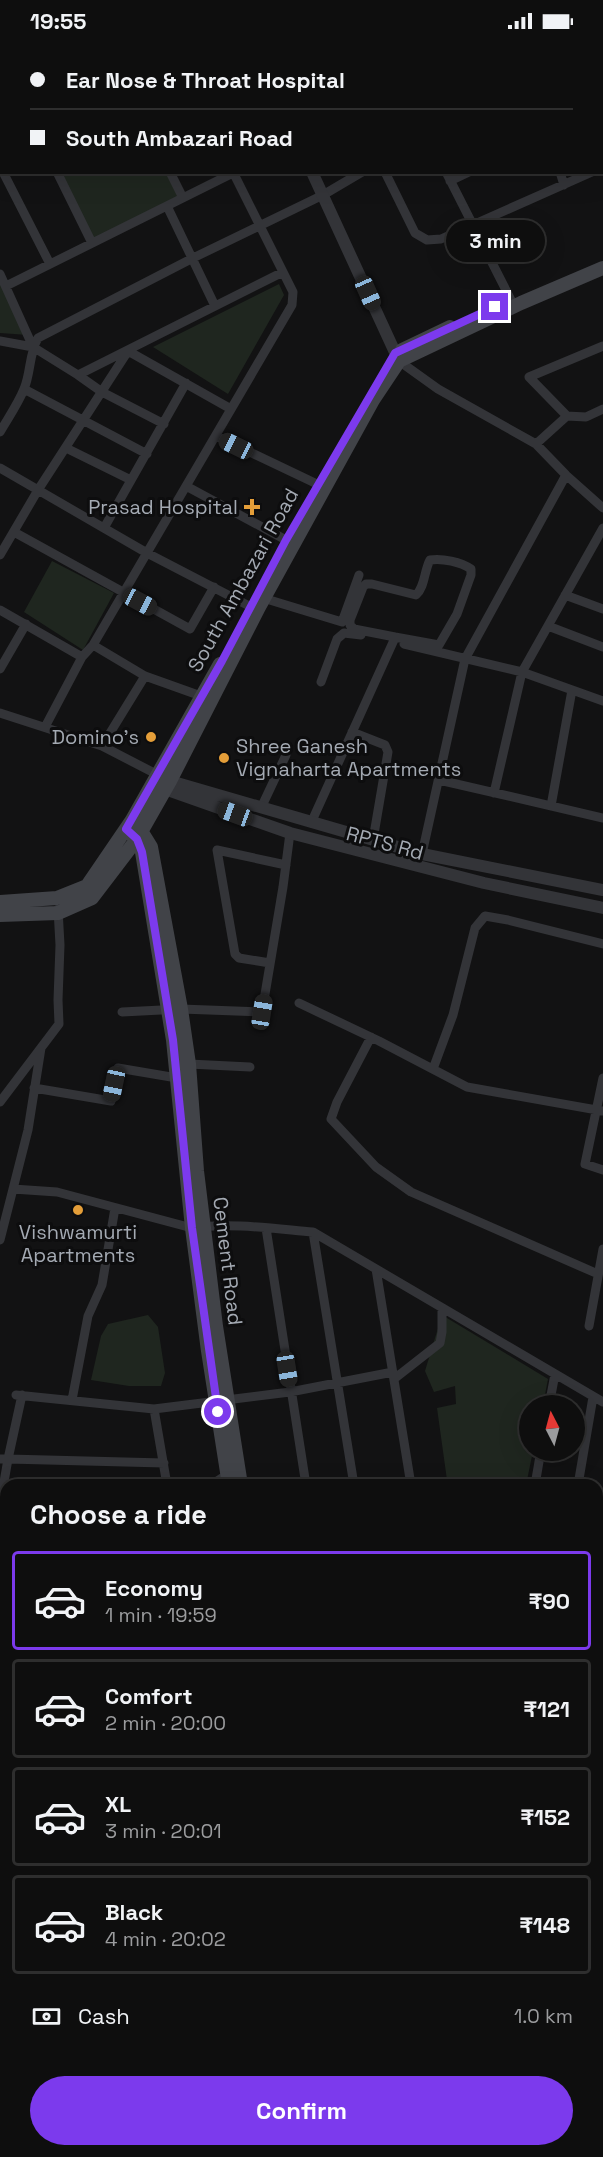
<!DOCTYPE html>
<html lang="en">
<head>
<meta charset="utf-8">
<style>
  :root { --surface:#0e0e0e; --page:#171717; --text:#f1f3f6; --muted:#9b9c9e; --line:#2e2e2e; --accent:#7c3aed }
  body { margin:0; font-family:"Space Grotesk",sans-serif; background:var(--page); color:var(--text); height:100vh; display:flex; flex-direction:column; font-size:22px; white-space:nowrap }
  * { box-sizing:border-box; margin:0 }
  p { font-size:20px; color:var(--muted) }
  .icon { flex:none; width:33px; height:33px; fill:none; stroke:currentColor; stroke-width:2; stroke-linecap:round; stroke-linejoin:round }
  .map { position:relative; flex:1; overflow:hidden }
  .sheet { position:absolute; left:0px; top:1437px; width:603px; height:678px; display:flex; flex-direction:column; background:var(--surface); border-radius:18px 18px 0 0; box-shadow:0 6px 24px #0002,0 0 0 2px var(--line) }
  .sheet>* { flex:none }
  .guide { position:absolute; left:0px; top:0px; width:603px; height:132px; box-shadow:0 6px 24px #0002,0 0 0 2px var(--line); display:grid; align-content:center; height:132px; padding:0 30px; background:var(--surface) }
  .needle { width:39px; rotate:354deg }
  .tools { position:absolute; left:519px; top:1353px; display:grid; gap:12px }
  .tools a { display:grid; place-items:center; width:66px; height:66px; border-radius:50%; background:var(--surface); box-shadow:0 6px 24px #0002,0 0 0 2px var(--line); font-size:30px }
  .end { position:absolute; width:27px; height:27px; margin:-14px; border:8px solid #7c3aed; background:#fff; box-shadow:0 0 0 3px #fff }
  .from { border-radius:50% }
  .bubble { position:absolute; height:42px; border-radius:21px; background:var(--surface); box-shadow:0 6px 24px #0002,0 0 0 2px var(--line); font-size:20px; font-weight:700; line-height:42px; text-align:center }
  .car { position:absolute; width:18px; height:36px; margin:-18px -9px; border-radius:8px; box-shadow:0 0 4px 2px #0007; background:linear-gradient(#222 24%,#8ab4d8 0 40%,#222 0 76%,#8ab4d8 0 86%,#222 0) }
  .guide b { display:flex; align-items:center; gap:21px; height:57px; font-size:22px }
  .guide b+b { border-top:2px solid var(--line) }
  .guide i { width:15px; height:15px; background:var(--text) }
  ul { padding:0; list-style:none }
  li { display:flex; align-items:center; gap:18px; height:99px; margin:0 12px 9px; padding:0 18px; border:3px solid var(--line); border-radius:6px }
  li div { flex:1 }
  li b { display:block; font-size:22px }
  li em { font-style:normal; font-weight:700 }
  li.current { border-color:var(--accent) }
  li>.icon { width:54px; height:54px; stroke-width:1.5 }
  h2 { padding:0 30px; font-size:27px; line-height:72px }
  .pay { display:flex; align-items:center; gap:15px; height:66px; padding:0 30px; font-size:22px }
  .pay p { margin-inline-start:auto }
  .action { display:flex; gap:12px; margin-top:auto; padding:12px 30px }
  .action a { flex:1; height:69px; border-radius:36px; background:var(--accent); color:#fff; font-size:24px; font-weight:700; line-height:69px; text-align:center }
  .status { display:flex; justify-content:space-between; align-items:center; height:42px; padding:0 30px; background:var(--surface); direction:ltr }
  .status svg { height:16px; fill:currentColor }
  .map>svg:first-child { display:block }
</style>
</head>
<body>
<div class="status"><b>19:55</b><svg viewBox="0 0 49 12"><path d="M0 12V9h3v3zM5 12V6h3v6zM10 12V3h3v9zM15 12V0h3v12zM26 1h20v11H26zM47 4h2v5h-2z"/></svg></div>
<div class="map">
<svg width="603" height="2115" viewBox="0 0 603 2115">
  <rect width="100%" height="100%" fill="#121213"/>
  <!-- green -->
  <path fill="#1f261f" d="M58,131H167L179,154L93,199Z
    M0,237L28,293L0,291Z
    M279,242L284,253L228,352L153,305Z
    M52,519L114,551L83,608L24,570Z
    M148,1273L158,1285L165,1331L161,1344H129L91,1338L101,1294L108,1282Z
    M442,1273L548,1337L543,1363L530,1364V1408L533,1409L526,1443H490L487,1435L447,1438L437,1366L456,1362L455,1344L434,1350L425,1329Z
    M597,1533H603V1621L597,1620Z"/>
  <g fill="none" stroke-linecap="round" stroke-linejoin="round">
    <!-- minor -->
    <path stroke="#333438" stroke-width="9" d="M165,0V2
      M319,0V2
      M577,0L578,2
      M220,2L223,0
      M387,2L390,0
      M526,2L529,0
      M0,59L2,58
      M602,59L603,62
      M602,72L603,71
      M0,114L2,113
      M602,126H603
      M3,130L50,222
      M57,130L92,201
      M170,130L183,156
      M385,130L415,191L427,198L441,197L592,130
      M446,130L511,258
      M560,130L564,143
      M450,139L469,130
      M167,164L215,264
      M0,232L33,305
      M6,244L233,131
      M0,299L33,305L78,333L102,350L164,382
      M603,304L529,335L567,374L586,375L603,367
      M399,319L438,347L536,402L566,433L603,466
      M78,333L283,230
      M24,347L147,412
      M0,390C8,376 18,362 24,347C31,331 29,311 38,296L193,216L323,153L362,130
      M216,394L317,442
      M536,402L567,374
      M66,406L131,438
      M0,426L147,511L257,568
      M186,444L286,498
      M104,486L186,341
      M14,490L190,587L214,545
      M0,513L38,448L128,309L231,367
      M565,553L603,567
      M263,556L342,580L359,533
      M0,568L82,615
      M548,584L603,605
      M404,602L522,630L603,659
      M93,603L145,634L201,654
      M0,627L26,582
      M321,640L337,597L344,591L361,593
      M0,671L102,704L162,735
      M45,685L82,615L93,603L292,263L293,250L233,130
      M352,690L385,703L388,710L373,798
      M102,704L145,634
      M439,738L603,776
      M494,751L522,630L603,486
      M551,764L572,648
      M261,766L286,713
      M311,781L394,598L395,595L354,587L350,583V578L363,545L366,542H372L416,553C425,545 424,529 430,518C442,516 461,520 471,527V533L457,572L439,603L395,595
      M422,812L465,617L566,433
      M270,921L239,916L235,912L217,808L286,823
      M299,961L379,999L467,1045L603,1069
      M122,970L181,967L262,970L283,845L290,791
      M371,995L337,1060L331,1077L376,1125L411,1150L598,1232
      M41,1006L28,1088L13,1147L57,1150L192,1186C228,1180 277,1187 313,1190L603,1360
      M189,1022L250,1025
      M433,1027L453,973L475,886L485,874L508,878L603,902
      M603,1036L585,1122L603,1128
      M34,1046L111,1059L118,1026L177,1036
      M0,1060L59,982L58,958L60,903L58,867
      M266,1186L306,1443
      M313,1190L354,1443
      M0,1198L13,1147
      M376,1227L411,1443
      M589,1284L603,1207
      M394,1337L440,1301L442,1290V1266
      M16,1353L154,1367L290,1350L393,1330
      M72,1358L88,1274L102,1243L115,1166
      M549,1364L555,1332
      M154,1367L167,1443
      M0,1417H8L22,1353
      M211,1443L228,1432
      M535,1443L541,1408
      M578,1443L593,1355
      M0,1463L8,1417L164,1421
      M597,1466L603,1465
      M597,1521H603
      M0,1528H6
      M0,1574L6,1570
      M0,1639L6,1635
      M597,1654L602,1685
      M597,1744H603
      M0,1784L6,1782
      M0,1847L6,1845
      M597,1908L603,1911
      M597,1973L603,1976
      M0,2009L6,2008
      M597,2041L603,2044
      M0,2049L6,2056
      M0,2072L6,2070
      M59,2109L66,2115
      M182,2109L183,2115
      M242,2109L243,2115
      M381,2109L382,2115
      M74,2115L99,2109
      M510,2115L511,2109
      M602,2115L603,2114"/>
    <!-- tertiary -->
    <path stroke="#333438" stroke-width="12" d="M246,0L247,2
      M312,130L399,319
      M170,739L422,812L603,848
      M165,747L290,791L484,841L603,866"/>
    <!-- secondary -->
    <path stroke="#414348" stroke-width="14" d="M402,308L450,285
      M138,784L151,805L181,967L189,1022L197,1129L216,1284L241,1443
      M131,792L137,797L142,810L173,998L192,1186L208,1309L229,1443
      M0,860L57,856L87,844L132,778L220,622
      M0,873L58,871L92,856L137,797L170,739L259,565L373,358L399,319L521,261L603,226
      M308,2109L309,2115
      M321,2109L322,2115"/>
    <!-- primary -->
    <path stroke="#4f5257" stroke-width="15" d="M597,1833L603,1834
      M597,1846L603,1847
      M0,1909L6,1907
      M0,1929L6,1928"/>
  </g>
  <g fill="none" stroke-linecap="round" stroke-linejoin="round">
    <!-- route -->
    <path stroke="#7c3aed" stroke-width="8" d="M218,1370L192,1186L173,998L142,810L137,797L126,787L222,619L286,498L395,311L495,265"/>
  </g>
  <!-- markers -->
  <g fill="#e49e39" stroke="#0d0d0e" stroke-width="2">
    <path d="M249 456h6v6h6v6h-6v6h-6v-6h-6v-6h6z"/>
    <circle cx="151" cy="695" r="6"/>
    <circle cx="224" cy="716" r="6"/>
    <circle cx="78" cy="1168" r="6"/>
  </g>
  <g text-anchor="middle" stroke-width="6" stroke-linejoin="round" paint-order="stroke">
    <!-- poi labels -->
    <g font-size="20" fill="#a4aab3" stroke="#0d0d0e" text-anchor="end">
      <text x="238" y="472">Prasad Hospital</text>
      <text x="139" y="702">Domino's</text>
      <text x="236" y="711" text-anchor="start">Shree Ganesh<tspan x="236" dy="23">Vignaharta Apartments</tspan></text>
      <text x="78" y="1197" text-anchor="middle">Vishwamurti<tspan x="78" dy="23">Apartments</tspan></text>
    </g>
    <!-- street labels -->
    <g font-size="20" fill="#a4aab3" stroke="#0d0d0e">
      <text transform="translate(243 538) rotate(-61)" y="7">South Ambazari Road</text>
      <text transform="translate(385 801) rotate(15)" y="7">RPTS Rd</text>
      <text transform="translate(228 1219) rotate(83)" y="7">Cement Road</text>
    </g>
  </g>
</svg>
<div class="tools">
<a><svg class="needle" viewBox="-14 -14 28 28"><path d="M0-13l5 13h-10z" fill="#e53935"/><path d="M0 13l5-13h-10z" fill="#9b9c9e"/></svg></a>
</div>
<i class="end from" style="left:218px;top:1370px"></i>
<i class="end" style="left:495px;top:265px"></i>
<div class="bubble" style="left:446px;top:178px;width:99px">3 min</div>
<i class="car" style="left:368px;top:251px;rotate:156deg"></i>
<i class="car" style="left:236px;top:404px;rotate:296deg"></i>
<i class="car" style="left:140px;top:560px;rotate:118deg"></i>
<i class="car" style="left:235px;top:772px;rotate:290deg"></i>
<i class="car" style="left:262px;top:970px;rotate:9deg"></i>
<i class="car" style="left:114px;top:1042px;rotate:192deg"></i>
<i class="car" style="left:287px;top:1327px;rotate:171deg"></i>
<div class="guide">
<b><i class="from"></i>Ear Nose &amp; Throat Hospital</b>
<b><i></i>South Ambazari Road</b>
</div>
<section class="sheet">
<h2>Choose a ride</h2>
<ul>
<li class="current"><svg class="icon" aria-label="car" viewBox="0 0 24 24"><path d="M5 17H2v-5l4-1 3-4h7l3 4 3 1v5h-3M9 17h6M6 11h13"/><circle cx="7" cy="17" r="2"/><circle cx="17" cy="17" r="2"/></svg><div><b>Economy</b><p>1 min · 19:59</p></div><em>₹90</em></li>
<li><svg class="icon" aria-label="car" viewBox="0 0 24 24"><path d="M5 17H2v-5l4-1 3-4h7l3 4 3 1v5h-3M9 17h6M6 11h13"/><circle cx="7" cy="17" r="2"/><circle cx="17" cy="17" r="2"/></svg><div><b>Comfort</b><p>2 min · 20:00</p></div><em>₹121</em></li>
<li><svg class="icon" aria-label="car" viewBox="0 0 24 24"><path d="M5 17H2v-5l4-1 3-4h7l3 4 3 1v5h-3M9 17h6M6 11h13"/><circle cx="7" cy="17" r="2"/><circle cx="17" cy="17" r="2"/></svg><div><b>XL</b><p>3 min · 20:01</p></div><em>₹152</em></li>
<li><svg class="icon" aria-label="car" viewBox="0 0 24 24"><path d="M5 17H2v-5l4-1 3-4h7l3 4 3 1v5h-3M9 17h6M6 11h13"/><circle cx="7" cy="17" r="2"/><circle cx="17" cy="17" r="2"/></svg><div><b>Black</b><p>4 min · 20:02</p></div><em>₹148</em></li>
</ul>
<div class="pay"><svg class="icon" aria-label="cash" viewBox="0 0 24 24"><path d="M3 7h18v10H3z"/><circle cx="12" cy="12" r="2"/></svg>Cash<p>1.0 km</p></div>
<div class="action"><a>Confirm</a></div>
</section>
</div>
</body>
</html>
